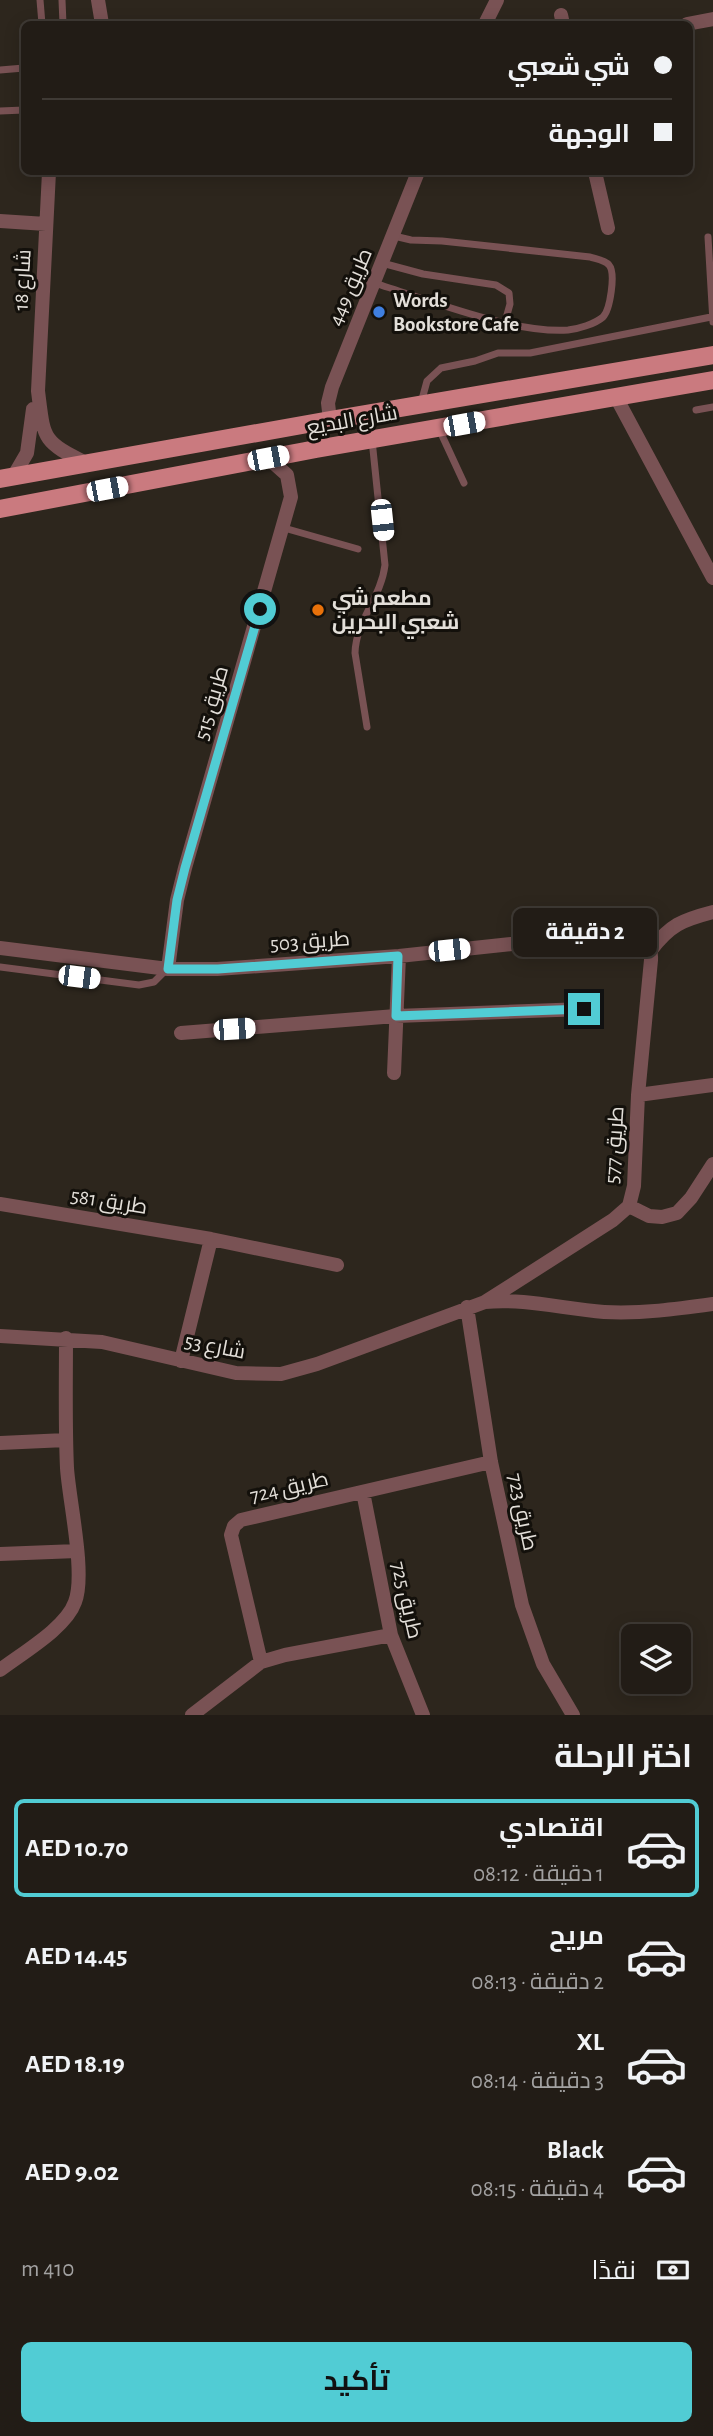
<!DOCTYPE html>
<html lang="ar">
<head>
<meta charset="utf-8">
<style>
  :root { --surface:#221c16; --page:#2a251f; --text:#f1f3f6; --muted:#a2a1a1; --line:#3f3a35; --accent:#51ccd4 }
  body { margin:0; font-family:"Alegreya Sans",Cairo,sans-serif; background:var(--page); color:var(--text); direction:rtl; height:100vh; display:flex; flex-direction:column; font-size:26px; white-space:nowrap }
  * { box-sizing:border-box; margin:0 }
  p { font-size:23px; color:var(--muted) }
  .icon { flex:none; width:38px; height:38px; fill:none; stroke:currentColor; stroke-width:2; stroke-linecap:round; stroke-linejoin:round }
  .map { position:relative; height:1715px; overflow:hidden; direction:ltr }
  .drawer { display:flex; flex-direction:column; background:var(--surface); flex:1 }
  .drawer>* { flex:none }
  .banner { position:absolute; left:21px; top:21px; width:672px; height:154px; border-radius:10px; box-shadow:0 4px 18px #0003,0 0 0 2px var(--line); direction:rtl; display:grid; align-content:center; height:154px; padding:0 21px; background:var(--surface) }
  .tools { position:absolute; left:621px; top:1624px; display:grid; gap:14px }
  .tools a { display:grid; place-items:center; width:70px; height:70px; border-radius:10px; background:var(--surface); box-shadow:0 4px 18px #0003,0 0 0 2px var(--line); font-size:35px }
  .end { position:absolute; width:32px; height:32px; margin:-16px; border:9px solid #51ccd4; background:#111; box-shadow:0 0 0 4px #111 }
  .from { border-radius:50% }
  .bubble { position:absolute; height:49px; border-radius:10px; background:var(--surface); box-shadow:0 4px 18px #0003,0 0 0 2px var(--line); font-size:23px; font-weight:700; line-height:49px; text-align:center; direction:rtl }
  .car { position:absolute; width:21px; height:42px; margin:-21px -10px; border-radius:9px; box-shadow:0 0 5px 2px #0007; background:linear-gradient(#fff 24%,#345 0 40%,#fff 0 76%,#345 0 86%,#fff 0) }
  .banner b { display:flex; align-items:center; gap:24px; height:66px; font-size:26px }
  .banner b+b { border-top:2px solid var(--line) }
  .banner i { width:18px; height:18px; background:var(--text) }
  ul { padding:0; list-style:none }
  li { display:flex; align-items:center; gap:21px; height:98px; margin:0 14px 10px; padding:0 7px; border:4px solid transparent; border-radius:10px }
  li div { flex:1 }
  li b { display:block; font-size:26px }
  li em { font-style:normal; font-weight:700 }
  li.on { border-color:var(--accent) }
  li>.icon { width:63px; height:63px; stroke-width:1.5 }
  h2 { padding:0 21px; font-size:32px; line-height:84px }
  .pay { display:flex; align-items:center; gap:18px; height:77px; padding:0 21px; font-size:26px }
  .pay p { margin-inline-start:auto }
  .action { display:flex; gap:14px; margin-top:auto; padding:14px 21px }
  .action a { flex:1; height:80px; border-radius:10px; background:var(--accent); color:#111; font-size:28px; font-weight:700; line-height:80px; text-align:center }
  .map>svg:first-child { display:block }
</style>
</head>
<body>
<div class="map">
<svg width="713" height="1715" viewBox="0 0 713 1715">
  <rect width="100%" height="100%" fill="#2d261d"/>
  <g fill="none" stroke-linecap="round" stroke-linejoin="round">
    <!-- service -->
    <path stroke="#795254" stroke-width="7" d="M40,0L42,24
      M62,0L63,24
      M0,70L24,68
      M0,111L24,110
      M708,237L713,322
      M382,263L423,274L496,285L509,293L510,304L505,322
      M374,283C427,299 513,334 568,330C578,329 595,324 603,317C610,310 616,273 609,265C605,260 596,259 590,257L442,241L411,240L394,236
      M421,403L427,381L441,368L475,361L498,353H530L711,317
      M696,410L713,407
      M439,429L464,483
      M284,528L358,549
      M367,727L355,653C356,620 381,598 385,565L372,440
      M0,967L139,985L154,982L167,969"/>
    <!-- minor -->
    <path stroke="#795254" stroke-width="14" d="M98,0L102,24
      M561,15L563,24
      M485,24L497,0
      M687,24L713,19
      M49,172L38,391C44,438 41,441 86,463
      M595,172L608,228
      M0,221L46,224
      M616,397L713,578
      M330,420L328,403L332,387L418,172
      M13,477L27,453L33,409
      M0,948L168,969H217L399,956L624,932C642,931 652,942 651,960L638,1095L634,1186L629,1206L613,1220L485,1302
      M651,950C670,925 682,920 713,912
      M168,969L177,900L185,868L291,497L287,475L268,458
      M181,1033L396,1016L584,1009
      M394,1073L399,956
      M638,1095L713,1085
      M0,1204L211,1239L337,1265
      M629,1206L649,1216L662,1217L677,1213L691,1198L713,1164
      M467,1307L491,1462L522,1605L543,1664L573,1715
      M0,1336L102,1342L236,1373L281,1374L317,1364L485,1302C524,1298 564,1309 604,1312C641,1314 677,1309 713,1304
      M181,1361L211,1239
      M0,1443L66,1440
      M363,1492L391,1635L423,1715
      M0,1554L77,1551
      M261,1662L231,1535L234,1526L241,1520L491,1462
      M0,1670C22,1653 66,1628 75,1602C86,1574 69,1500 67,1468C65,1425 66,1381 66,1338
      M192,1715L261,1662L285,1655L391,1635"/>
    <!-- primary -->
    <path stroke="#ca7a7f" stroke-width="18" d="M0,479L330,420L713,355
      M0,509L316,449L713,380"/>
  </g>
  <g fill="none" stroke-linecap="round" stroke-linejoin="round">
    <!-- route -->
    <path stroke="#51ccd4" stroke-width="9" d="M260,609L185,868L177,900L168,969H218L398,956L396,1016L584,1009"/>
  </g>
  <!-- markers -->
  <circle fill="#3f7fe0" stroke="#13100b" stroke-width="2.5" cx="379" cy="312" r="7"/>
  <circle fill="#e8710a" stroke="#13100b" stroke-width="2.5" cx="318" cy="610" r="7"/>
  <g text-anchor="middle" stroke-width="6" stroke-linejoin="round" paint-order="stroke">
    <!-- street labels -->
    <g font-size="21" fill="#e3dfd9" stroke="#13100b">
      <text transform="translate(22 280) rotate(-87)" y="7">شارع 18</text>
      <text transform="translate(350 287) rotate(-67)" y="7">طريق 449</text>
      <text transform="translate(352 420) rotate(-10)" y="7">شارع البديع</text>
      <text transform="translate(211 703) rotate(-74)" y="7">طريق 515</text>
      <text transform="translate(310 941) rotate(-4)" y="7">طريق 503</text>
      <text transform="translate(614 1145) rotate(-86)" y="7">طريق 577</text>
      <text transform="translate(109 1201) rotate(9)" y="7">طريق 581</text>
      <text transform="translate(215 1346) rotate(11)" y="7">شارع 53</text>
      <text transform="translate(289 1487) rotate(-13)" y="7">طريق 724</text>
      <text transform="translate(523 1512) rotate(78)" y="7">طريق 723</text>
      <text transform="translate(407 1600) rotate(77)" y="7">طريق 725</text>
    </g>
    <!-- poi labels -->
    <g font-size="21" font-weight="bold" fill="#e3dfd9" stroke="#13100b" text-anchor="start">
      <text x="393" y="307">Words<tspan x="393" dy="24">Bookstore Cafe</tspan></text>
      <text x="332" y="605">مطعم شي<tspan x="332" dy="24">شعبي البحرين</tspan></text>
    </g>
  </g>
</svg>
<div class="tools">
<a><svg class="icon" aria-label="layers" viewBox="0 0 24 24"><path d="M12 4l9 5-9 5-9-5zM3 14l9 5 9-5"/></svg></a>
</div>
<i class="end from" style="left:260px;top:609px"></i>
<i class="end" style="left:584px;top:1009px"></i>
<div class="bubble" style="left:513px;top:908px;width:144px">2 دقيقة</div>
<i class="car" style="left:464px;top:424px;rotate:80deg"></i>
<i class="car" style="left:268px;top:458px;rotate:79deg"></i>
<i class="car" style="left:107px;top:489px;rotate:79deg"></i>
<i class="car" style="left:382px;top:520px;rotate:174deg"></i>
<i class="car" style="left:449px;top:950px;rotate:84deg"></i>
<i class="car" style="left:79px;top:977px;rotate:97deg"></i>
<i class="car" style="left:234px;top:1029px;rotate:86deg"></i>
<div class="banner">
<b><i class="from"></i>شي شعبي</b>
<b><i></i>الوجهة</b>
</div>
</div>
<section class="drawer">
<h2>اختر الرحلة</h2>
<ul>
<li class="on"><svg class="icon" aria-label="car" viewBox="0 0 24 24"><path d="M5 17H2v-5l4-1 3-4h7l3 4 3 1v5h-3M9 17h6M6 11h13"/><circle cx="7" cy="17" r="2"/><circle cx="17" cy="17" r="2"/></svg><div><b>اقتصادي</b><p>1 دقيقة · 08:12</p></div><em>AED 10.70</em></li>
<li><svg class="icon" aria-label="car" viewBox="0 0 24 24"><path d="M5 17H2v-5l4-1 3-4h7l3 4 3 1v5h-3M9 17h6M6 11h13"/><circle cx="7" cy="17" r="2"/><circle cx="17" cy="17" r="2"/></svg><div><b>مريح</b><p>2 دقيقة · 08:13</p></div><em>AED 14.45</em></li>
<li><svg class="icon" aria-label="car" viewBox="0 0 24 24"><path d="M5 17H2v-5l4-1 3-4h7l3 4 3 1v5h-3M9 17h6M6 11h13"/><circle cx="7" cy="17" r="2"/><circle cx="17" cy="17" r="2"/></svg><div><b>XL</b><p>3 دقيقة · 08:14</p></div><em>AED 18.19</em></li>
<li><svg class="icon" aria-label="car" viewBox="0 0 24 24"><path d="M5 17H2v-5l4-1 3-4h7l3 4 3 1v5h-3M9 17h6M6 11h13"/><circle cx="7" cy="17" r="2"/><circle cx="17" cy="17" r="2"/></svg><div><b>Black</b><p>4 دقيقة · 08:15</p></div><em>AED 9.02</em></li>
</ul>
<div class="pay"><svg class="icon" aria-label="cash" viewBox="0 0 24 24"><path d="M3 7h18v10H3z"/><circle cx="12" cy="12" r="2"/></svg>نقدًا<p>410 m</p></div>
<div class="action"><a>تأكيد</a></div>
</section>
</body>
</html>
